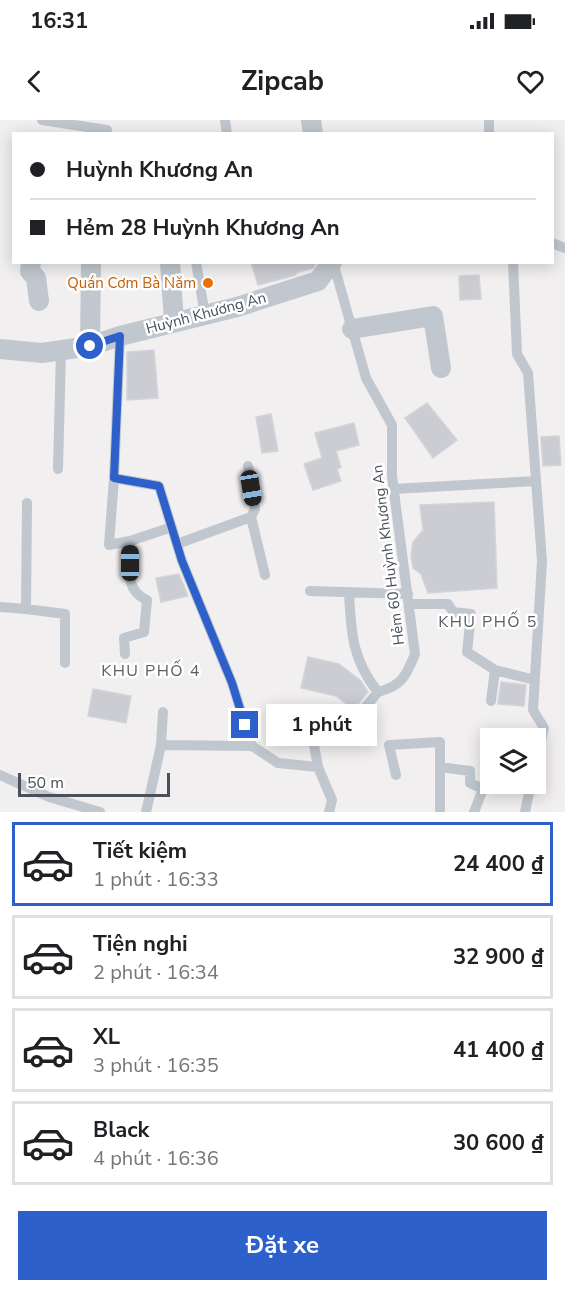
<!DOCTYPE html>
<html lang="vi">
<head>
<meta charset="utf-8">
<style>
  :root { --surface:#fff; --page:#f2f2f2; --text:#202124; --muted:#757577; --line:#e0e0e0; --accent:#2e60cb }
  body { margin:0; font-family:"Nunito Sans",sans-serif; background:var(--page); color:var(--text); height:100vh; display:flex; flex-direction:column; font-size:22px; white-space:nowrap }
  * { box-sizing:border-box; margin:0 }
  p { font-size:20px; color:var(--muted) }
  .icon { flex:none; width:33px; height:33px; fill:none; stroke:currentColor; stroke-width:2; stroke-linecap:round; stroke-linejoin:round }
  .map { position:relative; height:692px; overflow:hidden }
  .details { display:flex; flex-direction:column; background:var(--surface); flex:1 }
  .details>* { flex:none }
  .banner { position:absolute; left:12px; top:12px; width:542px; height:132px; border-radius:0px; box-shadow:0 3px 15px #0003; display:grid; align-content:center; height:132px; padding:0 18px; background:var(--surface) }
  .fabs { position:absolute; left:480px; top:608px; display:grid; gap:12px }
  .fabs a { display:grid; place-items:center; width:66px; height:66px; border-radius:0px; background:var(--surface); box-shadow:0 3px 15px #0003; font-size:30px }
  .scale { position:absolute; left:18px; bottom:15px; width:152px; box-sizing:border-box; padding-left:6px; border:3px solid #49505a; border-top:0; font-size:16px; line-height:21px; white-space:nowrap; color:#49505a; -webkit-text-stroke:4px #fff; paint-order:stroke }
  .end { position:absolute; width:27px; height:27px; margin:-14px; border:8px solid #2e60cb; background:#fff; box-shadow:0 0 0 3px #fff }
  .from { border-radius:50% }
  .bubble { position:absolute; height:42px; border-radius:0px; background:var(--surface); box-shadow:0 3px 15px #0003; font-size:20px; font-weight:700; line-height:42px; text-align:center }
  .car { position:absolute; width:18px; height:36px; margin:-18px -9px; border-radius:8px; box-shadow:0 0 4px 2px #0007; background:linear-gradient(#222 24%,#8ab4d8 0 40%,#222 0 76%,#8ab4d8 0 86%,#222 0) }
  .banner b { display:flex; align-items:center; gap:21px; height:57px; font-size:22px }
  .banner b+b { border-top:2px solid var(--line) }
  .banner i { width:15px; height:15px; background:var(--text) }
  ul { padding:10px 0 0; list-style:none }
  li { display:flex; align-items:center; gap:18px; height:84px; margin:0 12px 9px; padding:0 6px; border:3px solid var(--line); border-radius:0px }
  li div { flex:1 }
  li b { display:block; font-size:22px }
  li em { font-style:normal; font-weight:700 }
  li.selected { border-color:var(--accent) }
  li>.icon { width:54px; height:54px; stroke-width:1.5 }
  .primary-button { display:flex; gap:12px; margin-top:auto; padding:12px 18px }
  .primary-button a { flex:1; height:69px; border-radius:0px; background:var(--accent); color:#fff; font-size:24px; font-weight:700; line-height:69px; text-align:center }
  .status { display:flex; justify-content:space-between; align-items:center; height:42px; padding:0 30px; background:var(--surface); direction:ltr }
  .status svg { height:16px; fill:currentColor }
  header { display:flex; justify-content:space-between; align-items:center; height:78px; padding:0 18px; background:var(--surface); font-size:27px; font-weight:700 }
  .map>svg:first-child { display:block }
</style>
</head>
<body>
<div class="status"><b>16:31</b><svg viewBox="0 0 49 12"><path d="M0 12V9h3v3zM5 12V6h3v6zM10 12V3h3v9zM15 12V0h3v12zM26 1h20v11H26zM47 4h2v5h-2z"/></svg></div>
<header><svg class="icon" aria-label="back" viewBox="0 0 24 24"><path d="M15 5l-7 7 7 7"/></svg>Zipcab<svg class="icon" aria-label="heart" viewBox="0 0 24 24"><path d="M12 20l-8-8c-3-5 5-10 8-4 3-6 11-1 8 4z"/></svg></header>
<div class="map">
<svg width="565" height="692" viewBox="0 0 565 692">
  <rect width="100%" height="100%" fill="#f1efef"/>
  <!-- building -->
  <path fill="#cccdd3" stroke="#d3d4d9" stroke-width="1.5" d="M251,142H317L313,148L296,153V155L258,165Z
    M479,155L481,179L460,180L459,156Z
    M154,230L158,278L127,280V232Z
    M427,283L457,320L433,338L405,298Z
    M271,294L278,331L262,333L256,297Z
    M354,303L359,325L336,331L341,347L337,349L341,361L313,370L304,344L322,338L315,313Z
    M559,316L561,345L543,346L541,317Z
    M494,382L497,468L428,473L421,454L413,448L411,435L413,422L423,410L420,385Z
    M179,454L188,476L161,482L156,458Z
    M308,537L339,544L361,561L368,572L359,583L349,586L336,576L301,568Z
    M501,562L526,565L524,586L498,584Z
    M93,569L131,576L126,603L88,596Z"/>
  <g fill="none" stroke-linecap="round" stroke-linejoin="round">
    <!-- service -->
    <path stroke="#c1c7cf" stroke-width="10" d="M42,0L107,10
      M225,0L227,14
      M489,0V14
      M552,123L565,128
      M196,142L205,195
      M333,142L366,258L392,305V356L415,534C406,556 402,566 378,572C352,540 351,512 349,472
      M513,142L517,234L528,253L542,441L533,590L544,608L536,643
      M120,216L114,358L159,366L182,441L232,563L252,626
      M248,346L255,389L251,397L265,455
      M58,349L61,231
      M114,358L109,425L130,421
      M394,369L536,361
      M177,424L251,397
      M310,471L408,474
      M410,484H448L453,492L471,494L467,532L495,550L535,560
      M0,487L26,489L27,383
      M26,489L65,494V543
      M125,534L124,518L144,512L147,480C123,470 130,444 130,421L172,407
      M491,581L495,550
      M161,625L252,626L278,643L318,647
      M440,647L470,651V663L483,669L474,692
      M0,655L49,677L100,692
      M396,655L389,625L440,622V692
      M483,669L490,651
      M146,692L161,625L163,592
      M329,692L332,680L318,647L310,603L363,590L378,572
      M525,692L531,663"/>
    <!-- minor -->
    <path stroke="#c1c7cf" stroke-width="20" d="M311,0L313,14
      M31,142L30,151L36,158L39,181
      M170,142L174,202
      M352,209L433,196L441,248
      M90,226L91,142
      M0,229L42,233L90,226L120,216L237,187L318,161L332,142"/>
  </g>
  <g fill="none" stroke-linecap="round" stroke-linejoin="round">
    <!-- route -->
    <path stroke="#2e60cb" stroke-width="8" d="M90,226L120,216L114,358L159,366L182,441L232,563L245,605"/>
  </g>
  <!-- markers -->
  <circle fill="#e8710a" stroke="#fff" stroke-width="2" cx="208" cy="163" r="6"/>
  <g text-anchor="middle" stroke-width="5" stroke-linejoin="round" paint-order="stroke">
    <!-- food labels -->
    <g font-size="15" fill="#c56008" stroke="#fff" text-anchor="end">
      <text x="196" y="168">Quán Cơm Bà Năm</text>
    </g>
    <!-- street labels -->
    <g font-size="15" fill="#49505a" stroke="#fff">
      <text transform="translate(206 193) rotate(-15)" y="5">Huỳnh Khương An</text>
      <text transform="translate(388 435) rotate(-97)" y="5">Hẻm 60 Huỳnh Khương An</text>
    </g>
    <!-- neighbourhood labels -->
    <g font-size="16" letter-spacing="1.5" fill="#5c5e63" stroke="#fff">
      <text x="488" y="507">KHU PHỐ 5</text>
      <text x="151" y="556">KHU PHỐ 4</text>
    </g>
  </g>
</svg>
<div class="fabs">
<a><svg class="icon" aria-label="layers" viewBox="0 0 24 24"><path d="M12 4l9 5-9 5-9-5zM3 14l9 5 9-5"/></svg></a>
</div>
<div class="scale">50 m</div>
<i class="end from" style="left:90px;top:226px"></i>
<i class="end" style="left:245px;top:605px"></i>
<div class="bubble" style="left:266px;top:584px;width:111px">1 phút</div>
<i class="car" style="left:251px;top:368px;rotate:171deg"></i>
<i class="car" style="left:130px;top:443px;rotate:0deg"></i>
<div class="banner">
<b><i class="from"></i>Huỳnh Khương An</b>
<b><i></i>Hẻm 28 Huỳnh Khương An</b>
</div>
</div>
<section class="details">
<ul>
<li class="selected"><svg class="icon" aria-label="car" viewBox="0 0 24 24"><path d="M5 17H2v-5l4-1 3-4h7l3 4 3 1v5h-3M9 17h6M6 11h13"/><circle cx="7" cy="17" r="2"/><circle cx="17" cy="17" r="2"/></svg><div><b>Tiết kiệm</b><p>1 phút · 16:33</p></div><em>24 400 ₫</em></li>
<li><svg class="icon" aria-label="car" viewBox="0 0 24 24"><path d="M5 17H2v-5l4-1 3-4h7l3 4 3 1v5h-3M9 17h6M6 11h13"/><circle cx="7" cy="17" r="2"/><circle cx="17" cy="17" r="2"/></svg><div><b>Tiện nghi</b><p>2 phút · 16:34</p></div><em>32 900 ₫</em></li>
<li><svg class="icon" aria-label="car" viewBox="0 0 24 24"><path d="M5 17H2v-5l4-1 3-4h7l3 4 3 1v5h-3M9 17h6M6 11h13"/><circle cx="7" cy="17" r="2"/><circle cx="17" cy="17" r="2"/></svg><div><b>XL</b><p>3 phút · 16:35</p></div><em>41 400 ₫</em></li>
<li><svg class="icon" aria-label="car" viewBox="0 0 24 24"><path d="M5 17H2v-5l4-1 3-4h7l3 4 3 1v5h-3M9 17h6M6 11h13"/><circle cx="7" cy="17" r="2"/><circle cx="17" cy="17" r="2"/></svg><div><b>Black</b><p>4 phút · 16:36</p></div><em>30 600 ₫</em></li>
</ul>
<div class="primary-button"><a>Đặt xe</a></div>
</section>
</body>
</html>
